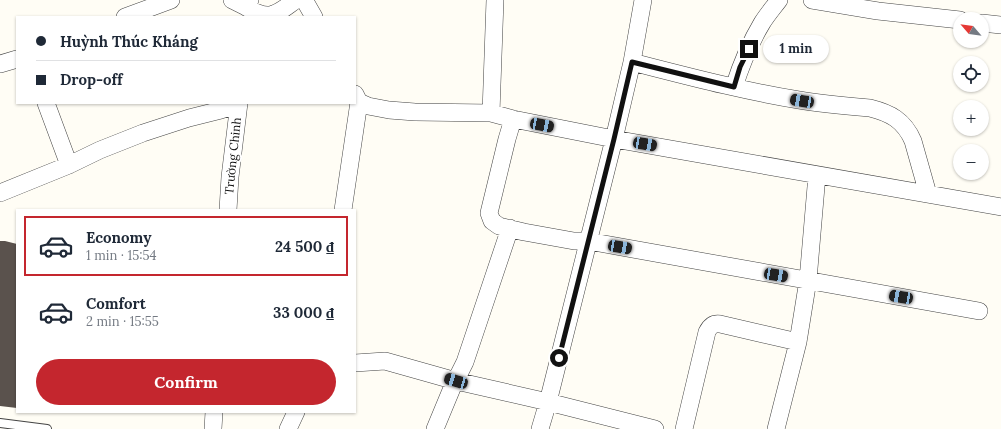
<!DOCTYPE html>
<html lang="en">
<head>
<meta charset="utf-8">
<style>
  :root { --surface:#fff; --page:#f2f2f3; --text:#1f2937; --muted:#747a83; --line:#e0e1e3; --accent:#c4262e }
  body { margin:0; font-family:Lora,serif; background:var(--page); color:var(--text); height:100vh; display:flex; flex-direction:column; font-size:15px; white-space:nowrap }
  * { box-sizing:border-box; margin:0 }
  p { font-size:13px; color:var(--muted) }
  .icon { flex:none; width:22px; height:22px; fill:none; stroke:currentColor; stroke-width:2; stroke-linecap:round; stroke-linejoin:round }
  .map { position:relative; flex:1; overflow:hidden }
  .side { position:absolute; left:16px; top:209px; width:340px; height:204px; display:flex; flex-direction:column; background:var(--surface); border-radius:0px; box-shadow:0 1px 3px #0004 }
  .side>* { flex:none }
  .guide { position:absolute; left:16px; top:16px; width:340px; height:88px; border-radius:0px; box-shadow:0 1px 3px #0004; display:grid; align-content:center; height:88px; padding:0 20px; background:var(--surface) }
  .needle { width:26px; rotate:298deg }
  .buttons { position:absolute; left:953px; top:12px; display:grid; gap:8px }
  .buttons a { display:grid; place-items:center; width:36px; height:36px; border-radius:50%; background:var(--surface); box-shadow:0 1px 3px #0004; font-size:20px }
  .end { position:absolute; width:18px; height:18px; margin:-9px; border:5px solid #111; background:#fff; box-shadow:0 0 0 2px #fff }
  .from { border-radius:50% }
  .bubble { position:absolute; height:28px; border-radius:14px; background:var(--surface); box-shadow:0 1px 3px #0004; font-size:13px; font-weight:700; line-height:28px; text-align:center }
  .car { position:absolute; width:12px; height:24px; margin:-12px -6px; border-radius:5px; box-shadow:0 0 3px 1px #0007; background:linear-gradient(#222 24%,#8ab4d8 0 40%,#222 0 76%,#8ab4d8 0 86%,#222 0) }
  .guide b { display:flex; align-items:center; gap:14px; height:38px; font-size:15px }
  .guide b+b { border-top:1px solid var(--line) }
  .guide i { width:10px; height:10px; background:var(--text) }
  ul { padding:7px 0 0; list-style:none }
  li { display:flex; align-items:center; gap:12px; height:60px; margin:0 8px 6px; padding:0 12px; border:2px solid transparent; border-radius:0px }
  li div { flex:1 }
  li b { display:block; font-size:15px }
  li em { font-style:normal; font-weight:700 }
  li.current { border-color:var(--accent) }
  li>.icon { width:36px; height:36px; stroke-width:1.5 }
  .action { display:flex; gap:8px; margin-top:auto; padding:8px 20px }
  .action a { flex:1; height:46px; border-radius:24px; background:var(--accent); color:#fff; font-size:16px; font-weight:700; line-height:46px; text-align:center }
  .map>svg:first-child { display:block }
</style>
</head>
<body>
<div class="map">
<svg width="1001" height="429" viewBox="0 0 1001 429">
  <rect width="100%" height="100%" fill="#fffdf5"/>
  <!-- building -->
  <path fill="#5a524d" d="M0,241H5L17,244V408L0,406Z"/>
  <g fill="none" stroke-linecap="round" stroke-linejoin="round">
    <!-- service casing -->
    <g stroke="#444" stroke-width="10">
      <path id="service" d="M0,423L47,429"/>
    </g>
    <!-- minor casing -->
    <g stroke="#444" stroke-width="18">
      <path id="minor" d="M232,0L246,7L250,0
        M303,0L306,3L314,17
        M812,0L878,11L960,20
        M246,7C270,22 276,14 296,0
        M125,17L171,0
        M982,23L1001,25
        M632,62C687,76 743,91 799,100C822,104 846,106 870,108C890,113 904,120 913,141L928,194
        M0,64L17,59
        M734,87C741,65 750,43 762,23C767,15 773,8 779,0
        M359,102L368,106L389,110L415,112L491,113L513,119L614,139L1001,207
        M46,103L69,165
        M491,113L495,0
        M513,119L507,139L489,213L492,221L499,226L524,232L574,241H588L979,311
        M0,193L69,165L100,150L143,133L189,118L221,110L239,104
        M228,210L230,177L239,103
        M343,210L359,102L355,94
        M355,363L385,361L456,381L548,402L655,429
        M213,429L214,412
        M288,429L296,412
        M435,429L452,388L465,362L510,228
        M540,429L548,402L614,139L632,62L643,0
        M684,429L707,332C710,326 713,323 720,324L798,342
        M776,429L798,342L808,280L817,175"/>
    </g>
    <!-- service -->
    <use href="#service" stroke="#fff" stroke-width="8"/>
    <!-- minor -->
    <use href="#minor" stroke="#fff" stroke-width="17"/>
  </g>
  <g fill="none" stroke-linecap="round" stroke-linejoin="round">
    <!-- route -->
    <path stroke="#111" stroke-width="5" d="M559,358L614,139L632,62L734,87L740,67L749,49"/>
  </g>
  <g text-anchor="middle" stroke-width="4" stroke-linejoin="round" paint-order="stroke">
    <!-- street labels -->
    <g font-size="12" fill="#111" stroke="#fff">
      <text transform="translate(233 156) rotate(-84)" y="4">Trường Chinh</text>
    </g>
  </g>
</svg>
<div class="buttons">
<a><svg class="needle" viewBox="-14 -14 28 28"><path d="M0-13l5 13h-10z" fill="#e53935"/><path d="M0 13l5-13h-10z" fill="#747a83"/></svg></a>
<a><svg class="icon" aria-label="locate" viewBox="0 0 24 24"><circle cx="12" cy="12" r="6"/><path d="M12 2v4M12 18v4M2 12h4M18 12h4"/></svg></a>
<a>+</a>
<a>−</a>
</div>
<i class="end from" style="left:559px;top:358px"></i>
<i class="end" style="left:749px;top:49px"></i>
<div class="bubble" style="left:763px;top:35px;width:66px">1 min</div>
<i class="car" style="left:802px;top:101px;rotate:280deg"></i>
<i class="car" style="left:542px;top:125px;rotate:101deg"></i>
<i class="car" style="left:645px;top:144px;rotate:100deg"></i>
<i class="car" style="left:620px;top:247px;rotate:100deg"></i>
<i class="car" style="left:776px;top:275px;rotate:100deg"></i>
<i class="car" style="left:901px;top:297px;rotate:280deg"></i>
<i class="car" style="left:456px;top:381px;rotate:286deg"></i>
<div class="guide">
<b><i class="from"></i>Huỳnh Thúc Kháng</b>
<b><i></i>Drop-off</b>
</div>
<section class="side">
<ul>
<li class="current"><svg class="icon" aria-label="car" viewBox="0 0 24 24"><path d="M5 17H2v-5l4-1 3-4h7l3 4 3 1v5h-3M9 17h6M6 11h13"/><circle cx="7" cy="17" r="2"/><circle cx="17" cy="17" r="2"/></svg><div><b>Economy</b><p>1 min · 15:54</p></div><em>24 500 ₫</em></li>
<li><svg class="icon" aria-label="car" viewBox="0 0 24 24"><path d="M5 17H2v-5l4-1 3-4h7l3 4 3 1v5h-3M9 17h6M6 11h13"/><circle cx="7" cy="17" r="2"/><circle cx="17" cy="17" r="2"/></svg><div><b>Comfort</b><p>2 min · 15:55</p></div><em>33 000 ₫</em></li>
</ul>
<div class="action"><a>Confirm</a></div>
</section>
</div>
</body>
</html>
